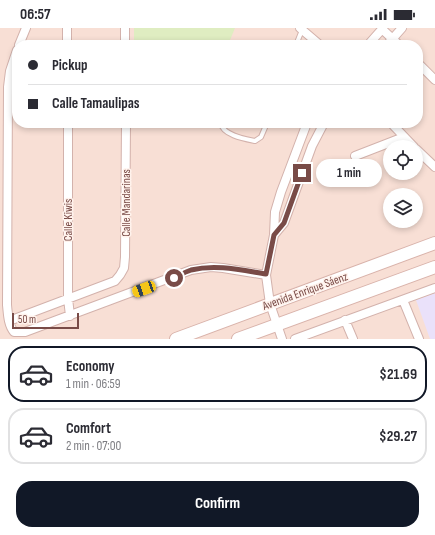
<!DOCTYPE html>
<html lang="en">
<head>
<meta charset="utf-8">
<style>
  :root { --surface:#fff; --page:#f2f2f3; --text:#2b2b33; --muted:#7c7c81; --line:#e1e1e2; --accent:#111827 }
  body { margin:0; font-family:"Sofia Sans Condensed",sans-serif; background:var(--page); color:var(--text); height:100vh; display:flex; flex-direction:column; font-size:15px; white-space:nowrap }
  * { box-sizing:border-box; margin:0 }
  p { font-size:13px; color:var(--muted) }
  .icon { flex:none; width:22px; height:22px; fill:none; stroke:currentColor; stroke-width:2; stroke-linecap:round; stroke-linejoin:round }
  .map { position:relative; height:311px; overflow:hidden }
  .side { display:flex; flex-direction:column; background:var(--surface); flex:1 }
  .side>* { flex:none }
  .banner { position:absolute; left:12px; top:12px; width:411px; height:88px; border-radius:16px; box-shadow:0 2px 6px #0003; display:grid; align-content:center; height:88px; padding:0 16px; background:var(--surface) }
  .controls { position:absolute; left:383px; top:112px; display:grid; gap:8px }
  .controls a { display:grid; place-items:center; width:40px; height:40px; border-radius:50%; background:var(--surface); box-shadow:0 2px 6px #0003; font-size:20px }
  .scale { position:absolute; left:12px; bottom:10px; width:67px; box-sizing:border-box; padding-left:4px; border:2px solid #794b47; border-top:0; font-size:11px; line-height:14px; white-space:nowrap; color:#794b47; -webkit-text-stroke:3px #fff2ec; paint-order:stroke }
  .end { position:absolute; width:18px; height:18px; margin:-9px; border:5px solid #794b47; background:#fff; box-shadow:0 0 0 2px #fff }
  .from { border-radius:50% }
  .bubble { position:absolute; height:28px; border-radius:14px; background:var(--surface); box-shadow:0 2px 6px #0003; font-size:13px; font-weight:700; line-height:28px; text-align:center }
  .car { position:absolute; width:12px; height:24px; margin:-12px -6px; border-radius:5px; box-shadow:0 0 3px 1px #0007; background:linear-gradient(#f5c518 24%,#345 0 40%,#f5c518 0 76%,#345 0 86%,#f5c518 0) }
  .banner b { display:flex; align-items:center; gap:14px; height:38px; font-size:15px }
  .banner b+b { border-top:1px solid var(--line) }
  .banner i { width:10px; height:10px; background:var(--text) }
  ul { padding:7px 0 0; list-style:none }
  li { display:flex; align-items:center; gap:12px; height:56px; margin:0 8px 6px; padding:0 8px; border:2px solid var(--line); border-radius:16px }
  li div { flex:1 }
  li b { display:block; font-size:15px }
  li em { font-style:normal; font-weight:700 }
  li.active { border-color:var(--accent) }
  li>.icon { width:36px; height:36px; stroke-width:1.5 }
  .action { display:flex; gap:8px; margin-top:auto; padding:8px 16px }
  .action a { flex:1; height:46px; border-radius:16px; background:var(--accent); color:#fff; font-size:16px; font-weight:700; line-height:46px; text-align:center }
  .status { display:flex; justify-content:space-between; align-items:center; height:28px; padding:0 20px; background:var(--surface); direction:ltr }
  .status svg { height:11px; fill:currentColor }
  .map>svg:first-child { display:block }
</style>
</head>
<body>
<div class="status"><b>06:57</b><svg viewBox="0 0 49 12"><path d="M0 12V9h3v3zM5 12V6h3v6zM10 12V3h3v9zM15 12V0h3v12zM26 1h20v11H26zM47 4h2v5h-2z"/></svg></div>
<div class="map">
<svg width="435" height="311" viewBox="0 0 435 311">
  <rect width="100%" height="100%" fill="#feede4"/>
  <!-- residential -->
  <path fill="#f8dfd5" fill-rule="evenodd" d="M0,0H435V311H0ZM17,17H418V95H17ZM390,119H416V145H390ZM390,167H416V193H390Z"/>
  <!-- education -->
  <path fill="#eae1fa" d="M435,265V311H430L416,272Z"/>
  <!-- green -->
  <path fill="#dfedc1" d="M134,0H235L228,17H134Z"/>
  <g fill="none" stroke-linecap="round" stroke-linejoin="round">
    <!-- lane casing -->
    <g stroke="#d3b2ac" stroke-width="6">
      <path id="lane" d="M296,17L302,2
        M221,95C222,107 245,111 255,113L261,109L267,95"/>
    </g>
    <!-- street casing -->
    <g stroke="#d3b2ac" stroke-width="10">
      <path id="street" d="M67,0V17
        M125,0V17
        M300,0L320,17
        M382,1L399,17
        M19,17L26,0
        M368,17L383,0
        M387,17L402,0
        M17,22L10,43L8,59L7,277C8,286 8,297 14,304H25L191,242L211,239L223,240L266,247
        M418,35L435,52
        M68,95V270L70,288
        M391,95L414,119
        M416,121L435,139
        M355,128L404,109
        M274,207L284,195L312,118L324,95
        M403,272L419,311
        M345,292L353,311
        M9,293L115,253L120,247L124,240L125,229L126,95
        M282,311L270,276L266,247L274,207L275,184L281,164L307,95
        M295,311L435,260"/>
    </g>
    <!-- secondary casing -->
    <g stroke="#d9b3ab" stroke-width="14">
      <path id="secondary" d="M176,311L435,215
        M238,311L435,239"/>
    </g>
    <!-- lane -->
    <use href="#lane" stroke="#fff" stroke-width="4"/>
    <!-- street -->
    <use href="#street" stroke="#fff" stroke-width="8"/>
    <!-- secondary -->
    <use href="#secondary" stroke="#fff" stroke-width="12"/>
  </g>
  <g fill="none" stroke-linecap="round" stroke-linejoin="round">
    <!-- route -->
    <path stroke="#794b47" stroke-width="5" d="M174,250C180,247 185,244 191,242C216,236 241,242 266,246L274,207L284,195L302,145"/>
  </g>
  <g text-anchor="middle" stroke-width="3" stroke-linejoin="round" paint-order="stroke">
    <!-- street labels -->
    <g font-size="12" fill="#794b47" stroke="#fff2ec">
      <text transform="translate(126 175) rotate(-90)" y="4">Calle Mandarinas</text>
      <text transform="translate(68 192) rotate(-90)" y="4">Calle Kiwis</text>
      <text transform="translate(305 263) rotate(-20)" y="4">Avenida Enrique Sáenz</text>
    </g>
  </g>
</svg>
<div class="controls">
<a><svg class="icon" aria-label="locate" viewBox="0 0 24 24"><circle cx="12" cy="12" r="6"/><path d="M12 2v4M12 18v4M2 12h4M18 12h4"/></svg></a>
<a><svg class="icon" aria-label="layers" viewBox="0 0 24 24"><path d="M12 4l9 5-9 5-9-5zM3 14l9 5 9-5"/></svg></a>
</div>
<div class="scale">50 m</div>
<i class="end from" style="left:174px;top:250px"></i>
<i class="end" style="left:302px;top:145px"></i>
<div class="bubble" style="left:316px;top:131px;width:66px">1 min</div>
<i class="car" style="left:144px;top:261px;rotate:250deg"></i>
<div class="banner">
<b><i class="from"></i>Pickup</b>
<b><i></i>Calle Tamaulipas</b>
</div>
</div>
<section class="side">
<ul>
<li class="active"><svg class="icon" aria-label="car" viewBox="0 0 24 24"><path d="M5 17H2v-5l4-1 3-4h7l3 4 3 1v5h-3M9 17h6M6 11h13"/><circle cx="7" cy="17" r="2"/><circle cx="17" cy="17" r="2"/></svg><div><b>Economy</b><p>1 min · 06:59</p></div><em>$21.69</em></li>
<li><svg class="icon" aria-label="car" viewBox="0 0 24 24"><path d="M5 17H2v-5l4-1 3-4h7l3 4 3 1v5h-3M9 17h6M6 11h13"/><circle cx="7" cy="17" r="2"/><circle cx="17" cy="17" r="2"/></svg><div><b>Comfort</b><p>2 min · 07:00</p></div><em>$29.27</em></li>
</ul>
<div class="action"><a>Confirm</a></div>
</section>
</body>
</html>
